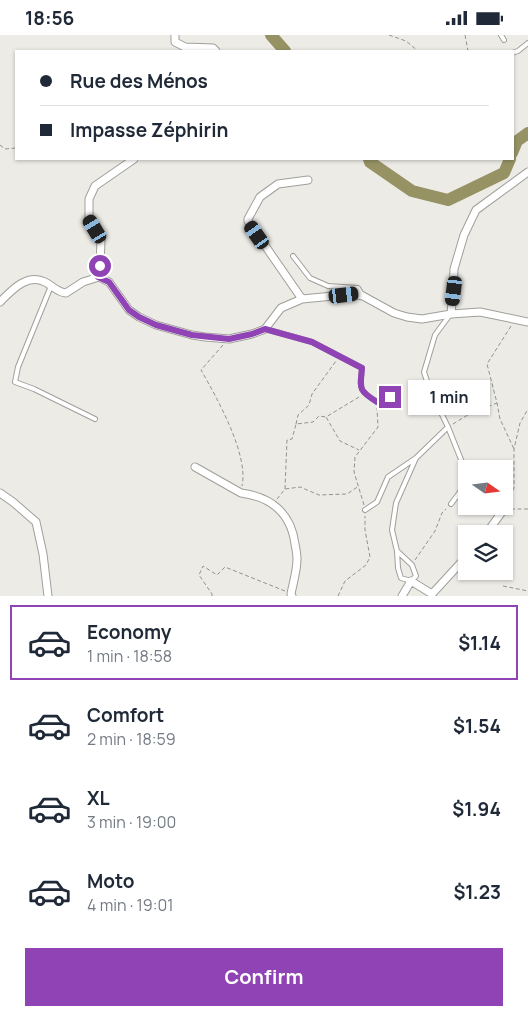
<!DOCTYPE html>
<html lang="en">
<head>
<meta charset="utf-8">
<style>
  :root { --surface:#fff; --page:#f2f2f3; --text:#1f2937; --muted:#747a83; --line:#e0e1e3; --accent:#8f43b4 }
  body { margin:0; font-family:Manrope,sans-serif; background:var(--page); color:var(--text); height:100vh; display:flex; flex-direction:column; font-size:19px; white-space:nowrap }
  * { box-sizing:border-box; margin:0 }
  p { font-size:16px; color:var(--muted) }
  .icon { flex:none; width:28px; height:28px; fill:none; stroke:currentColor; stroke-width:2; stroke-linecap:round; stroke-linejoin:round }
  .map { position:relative; height:561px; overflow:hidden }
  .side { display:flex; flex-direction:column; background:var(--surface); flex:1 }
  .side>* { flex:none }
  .top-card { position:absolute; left:15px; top:15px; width:499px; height:110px; border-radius:0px; box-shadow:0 1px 4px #0004; display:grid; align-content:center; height:110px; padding:0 25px; background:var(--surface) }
  .needle { width:32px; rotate:104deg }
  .buttons { position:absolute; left:458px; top:425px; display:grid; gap:10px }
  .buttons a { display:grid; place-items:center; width:55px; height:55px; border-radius:0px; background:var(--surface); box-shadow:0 1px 4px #0004; font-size:25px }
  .end { position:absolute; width:22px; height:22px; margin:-11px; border:6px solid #8f43b4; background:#fff; box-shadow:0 0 0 2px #fff }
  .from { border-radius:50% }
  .bubble { position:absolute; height:35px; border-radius:0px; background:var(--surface); box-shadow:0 1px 4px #0004; font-size:16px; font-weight:700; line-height:35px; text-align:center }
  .car { position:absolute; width:15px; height:30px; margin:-15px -8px; border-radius:6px; box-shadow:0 0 4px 1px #0007; background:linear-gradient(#222 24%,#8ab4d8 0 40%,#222 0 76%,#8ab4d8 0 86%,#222 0) }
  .top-card b { display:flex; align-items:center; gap:18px; height:48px; font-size:19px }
  .top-card b+b { border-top:1px solid var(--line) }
  .top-card i { width:12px; height:12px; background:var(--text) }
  ul { padding:9px 0 0; list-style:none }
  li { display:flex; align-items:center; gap:15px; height:75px; margin:0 10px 8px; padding:0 15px; border:2px solid transparent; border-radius:0px }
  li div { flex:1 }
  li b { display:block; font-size:19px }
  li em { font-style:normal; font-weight:700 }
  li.active { border-color:var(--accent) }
  li>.icon { width:45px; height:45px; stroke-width:1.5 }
  .action { display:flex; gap:10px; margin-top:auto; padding:10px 25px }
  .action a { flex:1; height:58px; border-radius:0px; background:var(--accent); color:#fff; font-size:20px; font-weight:700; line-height:58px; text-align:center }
  .status { display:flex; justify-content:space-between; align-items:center; height:35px; padding:0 25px; background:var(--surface); direction:ltr }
  .status svg { height:14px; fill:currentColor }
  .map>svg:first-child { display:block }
</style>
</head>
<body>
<div class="status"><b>18:56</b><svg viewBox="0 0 49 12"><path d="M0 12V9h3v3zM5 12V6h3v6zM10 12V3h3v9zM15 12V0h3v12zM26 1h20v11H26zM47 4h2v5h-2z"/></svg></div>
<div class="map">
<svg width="528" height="561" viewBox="0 0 528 561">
  <rect width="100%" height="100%" fill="#ecebe6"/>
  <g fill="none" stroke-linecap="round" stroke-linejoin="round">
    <!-- river -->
    <path stroke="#969264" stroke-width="12" d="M271,0L285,16
      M512,118L517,106L528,98
      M369,124L370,127L412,156L448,165L504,138L510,124"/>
    <!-- lane casing -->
    <g stroke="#a09f9a" stroke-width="6">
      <path id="lane" d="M501,0L504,5
        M512,18L518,16L528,8
        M293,221L310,243L328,251L358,253L363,261
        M51,251L18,332L15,347L34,354L95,384
        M449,281L435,300L424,337L430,355L448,392L466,437
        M265,294L312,307L362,333C360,354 358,355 377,367L390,362L397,353
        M451,469L460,457L466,442
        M365,475L377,467L388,442L416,423
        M397,516L412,530L416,541L411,546L401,543L398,533L397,516L392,495L396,468L416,423L448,392"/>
    </g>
    <!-- street casing -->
    <g stroke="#a09f9a" stroke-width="9">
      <path id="street" d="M175,0V7L185,12L213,13L216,16
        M99,242L100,231L101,205L89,184V164L95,151L134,124
        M302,264L248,186V184L260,162L278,149L308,145
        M0,267C12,255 27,238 45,247C53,251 57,257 66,258L83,247L99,242L109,247L129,275L139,282L156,290L192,300L205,302L229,304L252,299L265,294L281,273L302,264L354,259L363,261L394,278L407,282L422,284L451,279L480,277L528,287
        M451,279L453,256L454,234L464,200L476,175L528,137
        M195,432L241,458C271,462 291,478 295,509C296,514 297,519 297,524C297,536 293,548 291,559L292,561
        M0,458L13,467L36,487L43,519L48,561
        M486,499L504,474
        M402,561L411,546L432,559L466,522"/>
    </g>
    <!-- path -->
    <path stroke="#93938f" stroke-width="1" stroke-dasharray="4 2.5" stroke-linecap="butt" d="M389,0L406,6L418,16
      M465,0L468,16
      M0,110L5,114L16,113
      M511,291L487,329L497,368L500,384L514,414
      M223,310L201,335C217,363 249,420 242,451
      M359,362L326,382L340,406L359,415
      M296,389L298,380L309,370L312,359L336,326
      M453,389L466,381L497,368
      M285,454L287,405L292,404L296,389L313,387L319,381L326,382
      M277,464L285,454L300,452L319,460L347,459L359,451
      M507,467L514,453V414L520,388L528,374
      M364,470L354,437L355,422L378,392L377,373
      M511,474H528
      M415,525L435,496L442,478L446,474
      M503,551L528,556
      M212,561V559L199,540L203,531L217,540L225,532L285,556
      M338,561L345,546L366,530L370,522L365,495V481"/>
    <!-- lane -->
    <use href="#lane" stroke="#fff" stroke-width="4"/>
    <!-- street -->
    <use href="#street" stroke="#fff" stroke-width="7"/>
  </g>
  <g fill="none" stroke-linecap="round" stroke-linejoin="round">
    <!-- route -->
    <path stroke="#8f43b4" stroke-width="6" d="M100,231L98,242L109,247L129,275L139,282L156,290L192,300L229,304L252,299L265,294L312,307L362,333C360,354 358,355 377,367L390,362"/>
  </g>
</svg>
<div class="buttons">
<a><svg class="needle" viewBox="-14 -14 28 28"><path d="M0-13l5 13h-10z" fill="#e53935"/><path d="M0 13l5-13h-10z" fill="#747a83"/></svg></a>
<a><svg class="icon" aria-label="layers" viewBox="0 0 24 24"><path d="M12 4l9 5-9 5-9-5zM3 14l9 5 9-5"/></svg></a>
</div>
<i class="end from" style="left:100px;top:231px"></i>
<i class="end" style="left:390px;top:362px"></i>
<div class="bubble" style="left:408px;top:345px;width:82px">1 min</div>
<i class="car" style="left:95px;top:194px;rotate:329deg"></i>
<i class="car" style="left:257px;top:200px;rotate:325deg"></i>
<i class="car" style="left:454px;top:256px;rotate:187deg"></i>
<i class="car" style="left:344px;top:260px;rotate:83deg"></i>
<div class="top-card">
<b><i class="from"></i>Rue des Ménos</b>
<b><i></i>Impasse Zéphirin</b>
</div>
</div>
<section class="side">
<ul>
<li class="active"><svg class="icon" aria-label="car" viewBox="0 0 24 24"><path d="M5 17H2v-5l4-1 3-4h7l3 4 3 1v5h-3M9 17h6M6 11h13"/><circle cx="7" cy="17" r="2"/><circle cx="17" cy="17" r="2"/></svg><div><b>Economy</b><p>1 min · 18:58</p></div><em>$1.14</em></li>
<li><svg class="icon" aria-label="car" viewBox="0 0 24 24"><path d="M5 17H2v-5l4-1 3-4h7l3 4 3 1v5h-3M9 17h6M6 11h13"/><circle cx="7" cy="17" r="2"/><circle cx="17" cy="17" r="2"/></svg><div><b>Comfort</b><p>2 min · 18:59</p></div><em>$1.54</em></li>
<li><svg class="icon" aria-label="car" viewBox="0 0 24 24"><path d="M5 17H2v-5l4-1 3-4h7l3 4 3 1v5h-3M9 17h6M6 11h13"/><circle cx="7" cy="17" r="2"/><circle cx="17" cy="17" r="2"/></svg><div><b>XL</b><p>3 min · 19:00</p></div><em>$1.94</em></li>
<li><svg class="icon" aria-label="car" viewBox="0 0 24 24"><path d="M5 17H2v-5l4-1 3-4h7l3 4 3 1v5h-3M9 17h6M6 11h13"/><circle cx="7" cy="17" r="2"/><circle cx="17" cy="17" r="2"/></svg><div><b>Moto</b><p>4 min · 19:01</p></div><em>$1.23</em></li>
</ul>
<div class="action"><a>Confirm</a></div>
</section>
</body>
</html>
